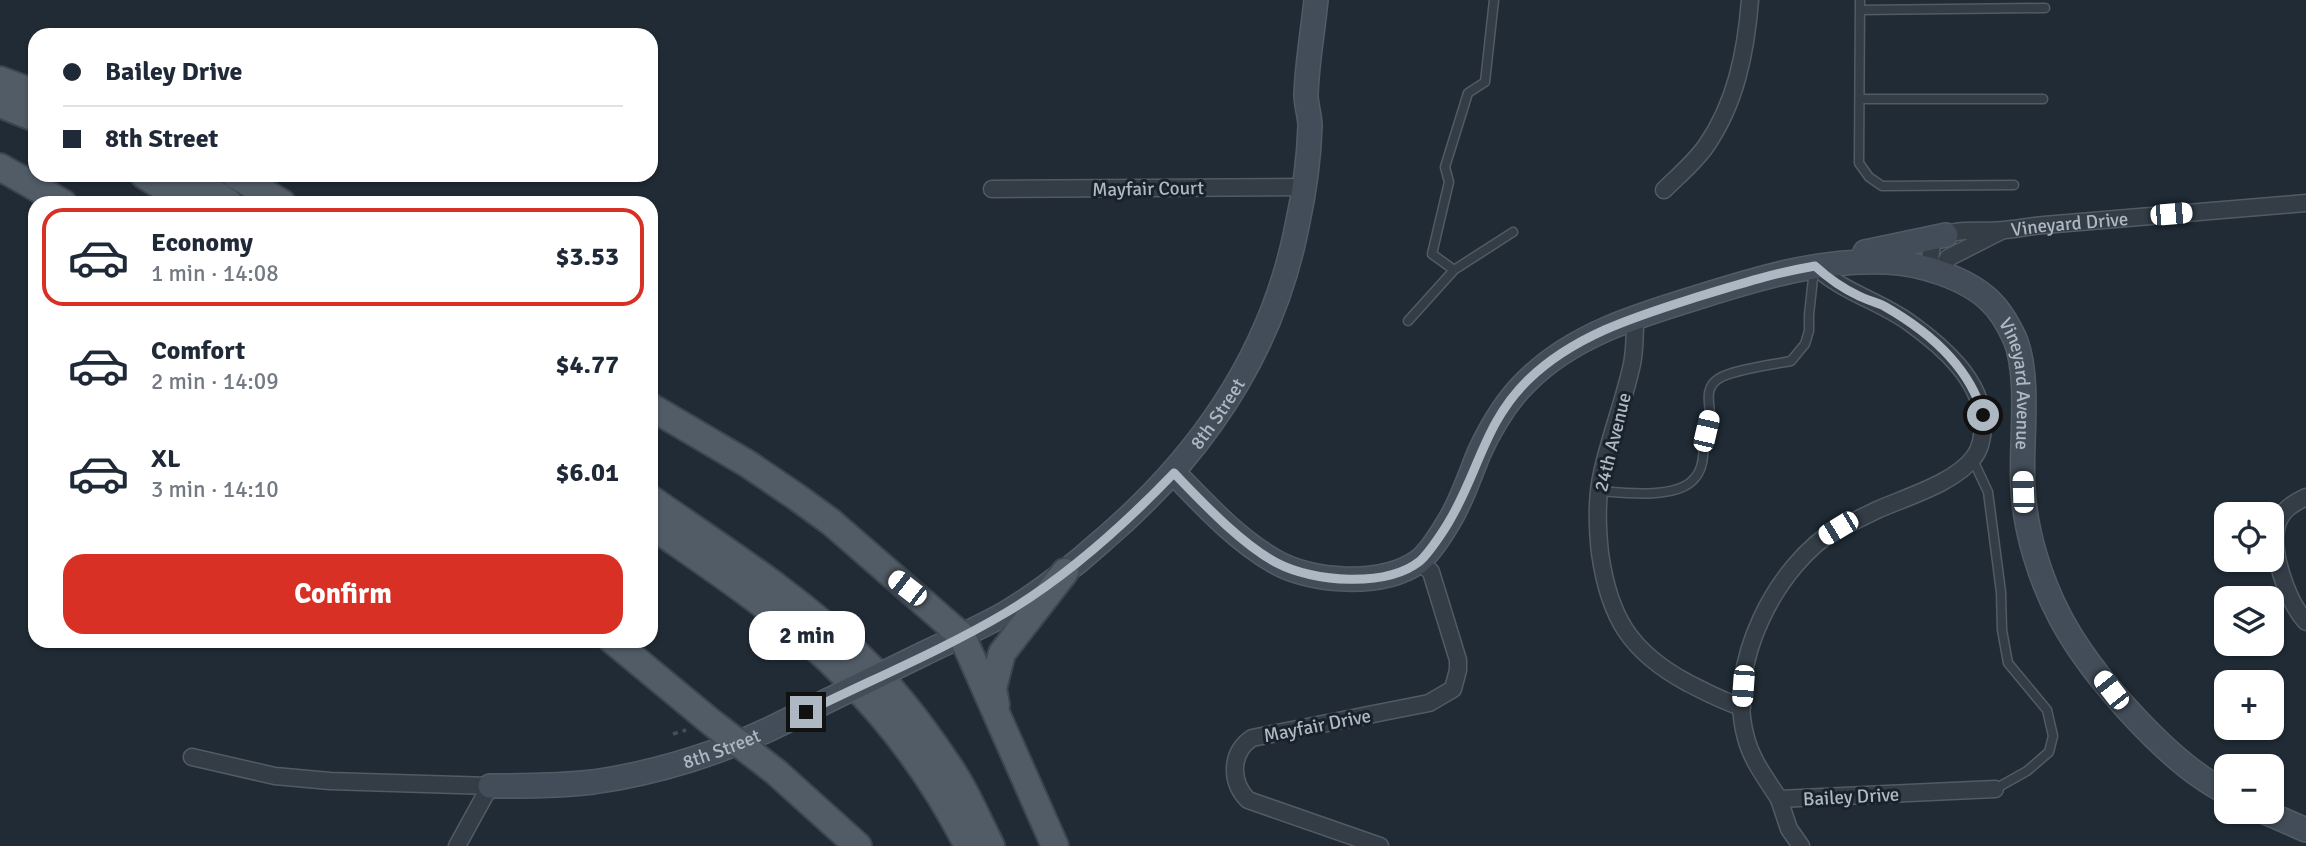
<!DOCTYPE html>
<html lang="en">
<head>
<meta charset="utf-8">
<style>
  :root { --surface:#fff; --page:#f6f6f7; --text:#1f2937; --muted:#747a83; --line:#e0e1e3; --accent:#d93025 }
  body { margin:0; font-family:Signika,sans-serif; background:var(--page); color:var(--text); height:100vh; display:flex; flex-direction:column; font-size:26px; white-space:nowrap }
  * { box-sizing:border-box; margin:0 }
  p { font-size:23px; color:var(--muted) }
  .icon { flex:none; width:38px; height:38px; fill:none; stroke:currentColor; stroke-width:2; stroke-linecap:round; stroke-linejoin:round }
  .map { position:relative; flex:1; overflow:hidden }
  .panel { position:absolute; left:28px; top:196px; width:630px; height:452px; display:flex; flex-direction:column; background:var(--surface); border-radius:21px; box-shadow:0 2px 5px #0004 }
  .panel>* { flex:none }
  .top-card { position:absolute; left:28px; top:28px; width:630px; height:154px; border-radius:21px; box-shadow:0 2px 5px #0004; display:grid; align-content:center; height:154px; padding:0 35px; background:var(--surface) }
  .buttons { position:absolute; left:2214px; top:502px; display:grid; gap:14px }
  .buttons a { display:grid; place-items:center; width:70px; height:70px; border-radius:14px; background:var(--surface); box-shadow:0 2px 5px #0004; font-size:35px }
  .end { position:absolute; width:32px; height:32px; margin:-16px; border:9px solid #aeb8c3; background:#111; box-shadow:0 0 0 4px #111 }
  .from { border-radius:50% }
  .bubble { position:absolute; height:49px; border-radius:21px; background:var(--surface); box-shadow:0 2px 5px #0004; font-size:23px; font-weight:700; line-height:49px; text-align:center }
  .car { position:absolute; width:21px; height:42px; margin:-21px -10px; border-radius:9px; box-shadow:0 0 5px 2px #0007; background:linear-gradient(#fff 24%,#345 0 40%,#fff 0 76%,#345 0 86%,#fff 0) }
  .top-card b { display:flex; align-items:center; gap:24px; height:66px; font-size:26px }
  .top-card b+b { border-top:2px solid var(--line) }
  .top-card i { width:18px; height:18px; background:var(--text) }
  ul { padding:12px 0 0; list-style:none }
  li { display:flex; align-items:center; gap:21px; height:98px; margin:0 14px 10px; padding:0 21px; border:4px solid transparent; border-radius:21px }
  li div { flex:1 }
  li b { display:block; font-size:26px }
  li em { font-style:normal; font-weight:700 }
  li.on { border-color:var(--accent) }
  li>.icon { width:63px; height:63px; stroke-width:1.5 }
  .button { display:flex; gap:14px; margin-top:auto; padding:14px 35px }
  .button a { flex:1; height:80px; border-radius:21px; background:var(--accent); color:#fff; font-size:28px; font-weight:700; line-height:80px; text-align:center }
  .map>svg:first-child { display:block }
</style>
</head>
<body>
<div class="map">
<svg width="2306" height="846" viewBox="0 0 2306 846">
  <rect width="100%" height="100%" fill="#202b35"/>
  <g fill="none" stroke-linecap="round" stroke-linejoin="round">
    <!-- lane casing -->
    <g stroke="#515b64" stroke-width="11">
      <path id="lane" d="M1860,0L1859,163L1869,177L1882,186L2014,185
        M1860,10L2045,8
        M1860,99H2043
        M1454,270L1432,254L1449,182L1445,167L1468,93L1485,82L1494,0
        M1408,321L1454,270L1513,232
        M1973,460L1988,492L2001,592L2002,630L2008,663L2047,710L2053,736L2049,752L2027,771L1995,789
        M1599,491C1624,493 1675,499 1693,480C1703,470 1703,458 1704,445C1705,435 1710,423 1710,413C1709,401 1705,388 1718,379C1731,370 1775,364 1791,361L1805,344L1809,331V315L1814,269"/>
    </g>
    <!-- street casing -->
    <g stroke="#515b64" stroke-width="19">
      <g id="street">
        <path d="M992,189L1304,187"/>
        <path d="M1664,190C1678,176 1695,162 1706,146C1736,103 1746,51 1750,0"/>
        <path d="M1815,266C1844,293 1878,300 1910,323C1942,346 1981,379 1983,422C1983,434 1982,447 1974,457C1955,483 1906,497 1877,510C1864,516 1852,523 1838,528C1776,565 1725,665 1746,738C1752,761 1767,780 1779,799L1995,789"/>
        <path id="s1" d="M1929,270L1932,243C1950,225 1981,233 2004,230C2017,229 2031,226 2044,225L2306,203"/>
        <path d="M1941,273L1948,258L2001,231"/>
        <path d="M1635,316C1635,332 1635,349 1632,364C1624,401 1610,436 1602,473C1596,499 1597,526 1600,553C1609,617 1630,652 1688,683C1706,692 1722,701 1742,707"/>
        <path d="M2306,497C2294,503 2283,509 2278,522C2268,549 2288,602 2306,622"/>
        <path d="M192,757L275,776L330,781L490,786L457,846"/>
        <path d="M1779,799L1789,829L1801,846"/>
        <path d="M1380,846L1248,800C1230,782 1230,753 1252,738L1429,703L1453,689L1458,670V660L1431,572L1420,561"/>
      </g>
    </g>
    <!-- secondary casing -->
    <g stroke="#515b64" stroke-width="26">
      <g id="secondary">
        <path d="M1865,252L1946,235"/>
        <path id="s2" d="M1174,473C1204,504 1236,539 1274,561C1311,583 1382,587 1418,562C1429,554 1444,530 1451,518C1463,497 1470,475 1479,453C1491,427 1506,401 1527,381C1574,334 1640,315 1702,296C1763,277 1822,259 1887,262C1919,263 1966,278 1989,300C2000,310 2009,326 2015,339C2031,379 2020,444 2023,488C2025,531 2040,579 2060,617C2090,674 2168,763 2226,792"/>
        <path id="s3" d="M925,653C952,640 980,628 1006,613C1041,592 1073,567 1103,540C1201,456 1272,354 1297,226C1304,194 1309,159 1310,126C1310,116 1306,105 1306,95C1307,63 1313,31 1316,0"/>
        <path id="s4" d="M490,786C525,786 559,786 593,782C657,773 724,752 782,723"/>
        <path d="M2265,812L2306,830"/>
      </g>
    </g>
    <!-- primary casing -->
    <g stroke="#3d4650" stroke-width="30">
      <path id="primary" d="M0,80L35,93
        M0,104L35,118
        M0,167L63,203
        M144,175L188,203
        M189,175L229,203
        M235,175L282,203
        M651,407L748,464L798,498L831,522L962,636L1055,846
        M651,499C723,549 799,597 862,659C894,689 922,726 946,762C964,787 977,818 991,846
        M651,525C716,571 786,616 842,673C893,723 936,783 968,846
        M612,640L711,722L776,772L858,846
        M996,705L993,688L1002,653L1065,572"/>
    </g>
    <!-- path -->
    <path stroke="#405354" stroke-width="3.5" stroke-dasharray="5 5" stroke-linecap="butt" d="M673,734L686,730"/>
    <!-- lane -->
    <use href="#lane" stroke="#343d46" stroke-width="8"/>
    <!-- street -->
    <use href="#street" stroke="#343d46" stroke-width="16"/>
    <!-- secondary -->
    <use href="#secondary" stroke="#424d59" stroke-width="23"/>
    <!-- primary -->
    <use href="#primary" stroke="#515c66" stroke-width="26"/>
    <!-- secondary-bridge casing -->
    <g stroke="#515b64" stroke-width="26" stroke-linecap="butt">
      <path id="secondary-bridge" d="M782,723L925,653"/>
    </g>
    <!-- secondary-bridge -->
    <use href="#secondary-bridge" stroke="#424d59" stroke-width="23"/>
  </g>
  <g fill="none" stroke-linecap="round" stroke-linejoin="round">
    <!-- route -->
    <path stroke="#aeb8c3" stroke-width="9" d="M806,712C873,679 943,650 1007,612C1069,575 1124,525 1174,473C1202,502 1241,544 1277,563C1313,582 1386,588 1420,561C1429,553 1445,529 1451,518C1479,470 1485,422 1528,380C1574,335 1637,316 1697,297C1736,285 1774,273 1815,266C1828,278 1842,288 1859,296C1867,300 1876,302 1884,306C1928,331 1969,365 1983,415"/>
  </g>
  <g text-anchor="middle" stroke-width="6" stroke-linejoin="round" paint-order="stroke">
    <!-- street labels -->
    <g font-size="19" fill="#aeb8c3" stroke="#19222a">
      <text transform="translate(1148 188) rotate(-1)" y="7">Mayfair Court</text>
      <text dy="7" stroke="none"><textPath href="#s1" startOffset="168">Vineyard Drive</textPath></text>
      <text dy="7" stroke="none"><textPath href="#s2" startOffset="1085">Vineyard Avenue</textPath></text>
      <text dy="7" stroke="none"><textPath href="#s3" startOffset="383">8th Street</textPath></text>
      <text transform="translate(1612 442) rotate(-76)" y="7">24th Avenue</text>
      <text transform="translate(1317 725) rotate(-11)" y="7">Mayfair Drive</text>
      <text dy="7" stroke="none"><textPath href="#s4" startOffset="236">8th Street</textPath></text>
      <text transform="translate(1851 796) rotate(-3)" y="7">Bailey Drive</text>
    </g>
  </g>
</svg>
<div class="buttons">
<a><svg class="icon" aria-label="locate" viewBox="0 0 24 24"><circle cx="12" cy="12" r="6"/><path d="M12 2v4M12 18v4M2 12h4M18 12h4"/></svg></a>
<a><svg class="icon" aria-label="layers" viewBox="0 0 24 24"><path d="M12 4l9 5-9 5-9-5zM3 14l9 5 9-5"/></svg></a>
<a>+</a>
<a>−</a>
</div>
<i class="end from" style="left:1983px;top:415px"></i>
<i class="end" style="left:806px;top:712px"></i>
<div class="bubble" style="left:749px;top:611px;width:116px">2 min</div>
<i class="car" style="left:2171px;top:214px;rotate:85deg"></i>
<i class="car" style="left:1706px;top:431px;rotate:13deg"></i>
<i class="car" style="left:2023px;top:492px;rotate:358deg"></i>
<i class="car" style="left:1838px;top:528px;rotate:239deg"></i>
<i class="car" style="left:907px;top:588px;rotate:308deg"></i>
<i class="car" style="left:1743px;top:686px;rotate:184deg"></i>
<i class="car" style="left:2111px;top:690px;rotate:322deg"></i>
<div class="top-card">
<b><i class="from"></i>Bailey Drive</b>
<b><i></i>8th Street</b>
</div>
<section class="panel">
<ul>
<li class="on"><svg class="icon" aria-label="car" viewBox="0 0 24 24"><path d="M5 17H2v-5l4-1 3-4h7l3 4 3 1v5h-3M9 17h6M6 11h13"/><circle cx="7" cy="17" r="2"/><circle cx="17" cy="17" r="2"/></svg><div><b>Economy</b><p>1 min · 14:08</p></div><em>$3.53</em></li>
<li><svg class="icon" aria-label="car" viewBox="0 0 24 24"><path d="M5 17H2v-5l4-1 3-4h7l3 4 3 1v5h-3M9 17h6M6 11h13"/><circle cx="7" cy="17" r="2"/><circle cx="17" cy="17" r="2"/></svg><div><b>Comfort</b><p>2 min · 14:09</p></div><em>$4.77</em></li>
<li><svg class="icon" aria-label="car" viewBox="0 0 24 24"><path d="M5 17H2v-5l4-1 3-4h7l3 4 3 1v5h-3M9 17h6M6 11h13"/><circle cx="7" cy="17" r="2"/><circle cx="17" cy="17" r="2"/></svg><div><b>XL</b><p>3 min · 14:10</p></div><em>$6.01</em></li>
</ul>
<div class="button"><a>Confirm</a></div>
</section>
</div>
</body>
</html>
